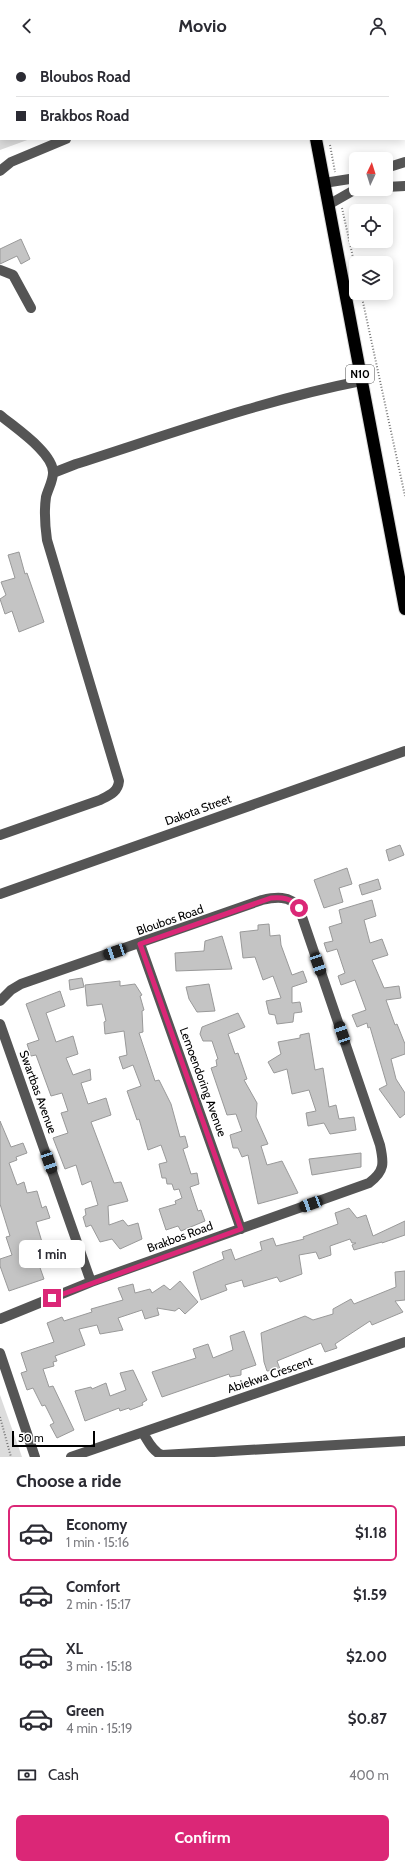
<!DOCTYPE html>
<html lang="en">
<head>
<meta charset="utf-8">
<style>
  :root { --surface:#fff; --page:#f7f7f7; --text:#2b2b33; --muted:#7c7c81; --line:#e1e1e2; --accent:#db2777 }
  body { margin:0; font-family:Cabin,sans-serif; background:var(--page); color:var(--text); height:100vh; display:flex; flex-direction:column; font-size:15px; white-space:nowrap }
  * { box-sizing:border-box; margin:0 }
  p { font-size:13px; color:var(--muted) }
  .icon { flex:none; width:22px; height:22px; fill:none; stroke:currentColor; stroke-width:2; stroke-linecap:round; stroke-linejoin:round }
  .map { position:relative; height:1405px; overflow:hidden }
  .panel { display:flex; flex-direction:column; background:var(--surface); flex:1 }
  .panel>* { flex:none }
  .banner { position:absolute; left:0px; top:0px; width:405px; height:88px; box-shadow:0 2px 10px #0003; display:grid; align-content:center; height:88px; padding:0 16px; background:var(--surface) }
  .needle { width:26px; rotate:4deg }
  .tools { position:absolute; left:349px; top:100px; display:grid; gap:8px }
  .tools a { display:grid; place-items:center; width:44px; height:44px; border-radius:6px; background:var(--surface); box-shadow:0 2px 10px #0003; font-size:20px }
  .scale { position:absolute; left:12px; bottom:10px; width:83px; box-sizing:border-box; padding-left:4px; border:2px solid #000; border-top:0; font-size:11px; line-height:14px; white-space:nowrap; color:#000; -webkit-text-stroke:3px #fff; paint-order:stroke }
  .end { position:absolute; width:18px; height:18px; margin:-9px; border:5px solid #db2777; background:#fff; box-shadow:0 0 0 2px #fff }
  .from { border-radius:50% }
  .bubble { position:absolute; height:28px; border-radius:6px; background:var(--surface); box-shadow:0 2px 10px #0003; font-size:13px; font-weight:700; line-height:28px; text-align:center }
  .car { position:absolute; width:12px; height:24px; margin:-12px -6px; border-radius:5px; box-shadow:0 0 3px 1px #0007; background:linear-gradient(#222 24%,#8ab4d8 0 40%,#222 0 76%,#8ab4d8 0 86%,#222 0) }
  .banner b { display:flex; align-items:center; gap:14px; height:38px; font-size:15px }
  .banner b+b { border-top:1px solid var(--line) }
  .banner i { width:10px; height:10px; background:var(--text) }
  ul { padding:0; list-style:none }
  li { display:flex; align-items:center; gap:12px; height:56px; margin:0 8px 6px; padding:0 8px; border:2px solid transparent; border-radius:6px }
  li div { flex:1 }
  li b { display:block; font-size:15px }
  li em { font-style:normal; font-weight:700 }
  li.active { border-color:var(--accent) }
  li>.icon { width:36px; height:36px; stroke-width:1.5 }
  h2 { padding:0 16px; font-size:18px; line-height:48px }
  .pay { display:flex; align-items:center; gap:10px; height:44px; padding:0 16px; font-size:15px }
  .pay p { margin-inline-start:auto }
  .cta { display:flex; gap:8px; margin-top:auto; padding:8px 16px }
  .cta a { flex:1; height:46px; border-radius:6px; background:var(--accent); color:#fff; font-size:16px; font-weight:700; line-height:46px; text-align:center }
  header { display:flex; justify-content:space-between; align-items:center; height:52px; padding:0 16px; background:var(--surface); font-size:18px; font-weight:700 }
  .map>svg:first-child { display:block }
</style>
</head>
<body>
<header><svg class="icon" aria-label="back" viewBox="0 0 24 24"><path d="M15 5l-7 7 7 7"/></svg>Movio<svg class="icon" aria-label="person" viewBox="0 0 24 24"><circle cx="12" cy="8" r="4"/><path d="M4 21q1-7 8-7t8 7"/></svg></header>
<div class="map">
<svg width="405" height="1405" viewBox="0 0 405 1405">
  <rect width="100%" height="100%" fill="#fff"/>
  <!-- green -->
  <path fill="#dcdcdc" d="M0,0H254L1,1V87H30L0,98Z
    M0,1343L22,1405H0Z"/>
  <!-- building -->
  <path fill="#c4c4c4" stroke="#999" d="M21,187L30,207L21,212L17,204L0,212V197Z
    M19,500L25,522L27,521L44,570L19,580L12,559L5,562L0,547L6,543L1,530L15,526L8,503Z
    M400,793L404,803L389,809L386,798Z
    M347,816L352,832L339,836L343,850L324,856L314,828Z
    M378,827L381,837L362,843L359,833Z
    M372,848L376,864L364,868L370,891L382,887L388,903L372,908L384,936L399,934L401,946L386,948L395,973L397,972L405,992V1002L391,1007L396,1027L405,1041V1062L400,1066L379,1037L387,1033L370,975L368,976L367,971L357,975L352,963L366,958L355,928L341,933L338,924L345,921L337,897L327,900L324,891L333,889L329,875L342,871L339,858Z
    M269,872L270,884L280,883L281,893L292,923L303,919L307,930L292,935V951L300,950L302,960L294,961L293,970L277,972L275,963L269,962L266,949L281,946L273,924L263,928L255,905L243,906L240,880L258,878V873Z
    M222,884L232,917L176,919L175,901L204,899L205,889Z
    M82,926L84,935L70,938L69,928Z
    M120,929V934L135,932L142,943L140,944L144,958L142,959L143,980L139,981L155,1029L159,1028L171,1052L180,1085L185,1084L188,1095L183,1097L191,1122L197,1121L199,1132L190,1135L198,1159L201,1158L205,1169L181,1179L178,1174L166,1178L159,1157L176,1152L175,1149L182,1146L179,1137L174,1138L172,1132H167L166,1126H162L159,1112L167,1110L161,1093L148,1098L139,1067L137,1068L127,1039L141,1034L133,1013L123,1017L119,1005L127,1003L124,979L105,982L104,970L106,969L102,952L87,954L85,933Z
    M209,932L215,959L197,960L189,947L186,935Z
    M60,939L65,954L46,961L56,990L73,984L78,1002L66,1006L73,1023L90,1017L91,1028L81,1031L88,1052L106,1046L111,1063L91,1070L114,1131L121,1130L128,1149L108,1154L109,1173L123,1168L128,1174L138,1171L142,1187L120,1197L112,1187L100,1190L91,1173L86,1175L83,1165L86,1163L85,1157L98,1153L91,1129L82,1133L76,1113L65,1117L53,1086L68,1081L61,1061L68,1059L62,1041L51,1044L36,1003L31,1004L27,992L39,988L26,952Z
    M238,961L245,975L228,982L235,1002L238,1001L247,1027L244,1028L257,1051L256,1065L268,1092L261,1094L267,1113L282,1109L298,1141L258,1152L248,1103L242,1105L238,1096H233L230,1083L242,1079L236,1062L227,1063L211,1016L217,1014L216,1008L218,1007L212,989H203L200,982L202,975Z
    M309,981L315,1018L323,1016L329,1055L336,1053L339,1067L354,1065L356,1078L330,1082L324,1071L308,1074L306,1061L316,1059L309,1038L292,1042L287,1017L274,1021L268,1010L281,1002L278,990L300,986V983Z
    M0,1069L11,1095L23,1091L27,1101L16,1105L17,1108L9,1111L17,1133L24,1130L27,1141L37,1139L42,1156L46,1154L50,1166L36,1170L42,1190L32,1193L44,1227L9,1239L0,1214V1207L12,1203L6,1185L10,1184L0,1152Z
    M361,1101V1115L312,1123L309,1107Z
    M349,1156L357,1166L366,1163L373,1184L405,1169V1183L382,1191V1190L354,1198L352,1193L356,1191H352L350,1187L330,1194L331,1203L319,1207L316,1200L299,1203L302,1222L280,1230L277,1225L244,1235L242,1228L225,1233L227,1238L201,1248L193,1220L224,1207L222,1200L231,1197L235,1208L262,1198L260,1190L273,1186L276,1194L304,1187L303,1185L338,1172L335,1161Z
    M405,1219V1248L395,1249L403,1260L372,1273L370,1269L335,1292L337,1296L325,1300L321,1291L277,1309L280,1317L267,1319L264,1310L261,1281L305,1264L313,1268L333,1262V1257L351,1247L354,1252L396,1235L395,1220Z
    M180,1229L198,1250L185,1262L179,1256L175,1259L157,1256L159,1263L145,1267L142,1258L118,1266L123,1278L100,1282L97,1273L79,1277L85,1293L55,1304L57,1309L53,1310L54,1314L43,1317L49,1335L53,1334L74,1378L57,1386L50,1373L54,1371L45,1353L42,1354L33,1336L27,1338L21,1321L27,1319L21,1301L54,1290L47,1271L62,1265L64,1269L92,1260L91,1257L123,1248L118,1236L133,1232L135,1241L150,1237L152,1241L164,1233L170,1238Z
    M244,1279L256,1313L241,1318V1323L230,1325L229,1322L162,1345L152,1320L196,1306L193,1297L208,1292L213,1306L233,1298L230,1284Z
    M133,1318L147,1348L142,1351L143,1353L130,1358L129,1356L120,1359L119,1356L85,1369L75,1339L91,1335L92,1337L106,1331L110,1344L126,1338L120,1321Z"/>
  <g fill="none" stroke-linecap="round" stroke-linejoin="round">
    <!-- highway casing -->
    <g stroke="#dbdbdb" stroke-width="14">
      <path id="highway" d="M299,0V1
        M316,87L405,557"/>
    </g>
    <!-- path -->
    <path stroke="#777" stroke-width="2" stroke-dasharray="1 2" stroke-linecap="butt" d="M312,0V1
      M330,93L335,120
      M342,156L356,219
      M361,241L405,444
      M0,1365L11,1405"/>
    <!-- minor -->
    <path stroke="#555" stroke-width="10" d="M386,116L405,110
      M0,119L11,110L66,87
      M324,131L356,126
      M386,135L405,134
      M328,153L356,137
      M0,218L13,223L31,256
      M0,363C14,375 54,401 53,421C53,429 48,437 46,445C44,459 45,474 47,488L119,729C118,740 110,743 100,748L0,783
      M53,421L76,412C170,382 264,348 361,329
      M0,842L405,699
      M140,892L241,1177
      M0,949L11,938L21,932L262,848C275,845 290,843 299,856L380,1093C384,1111 385,1119 369,1131L91,1230L0,1267
      M0,972L91,1230
      M0,1301L35,1405
      M143,1381C148,1389 153,1400 162,1403L405,1389
      M71,1405L405,1290"/>
    <!-- highway -->
    <use href="#highway" stroke="#000" stroke-width="12"/>
  </g>
  <g fill="none" stroke-linecap="round" stroke-linejoin="round">
    <!-- route -->
    <path stroke="#db2777" stroke-width="5" d="M52,1246L241,1177L140,892L271,846C282,845 292,846 299,856"/>
  </g>
  <g text-anchor="middle" stroke-width="3" stroke-linejoin="round" paint-order="stroke">
    <!-- shield labels -->
    <rect fill="#fff" stroke="#4c4c4c" stroke-width="1" x="346" y="313" width="28" height="18" rx="3"/>
    <g font-size="11" font-weight="bold" fill="#000">
      <text x="360" y="326">N10</text>
    </g>
    <!-- street labels -->
    <g font-size="12" fill="#000" stroke="#fff">
      <text transform="translate(198 758) rotate(-20)" y="4">Dakota Street</text>
      <text transform="translate(170 868) rotate(-19)" y="4">Bloubos Road</text>
      <text transform="translate(203 1030) rotate(70)" y="4">Lemoendoring Avenue</text>
      <text transform="translate(38 1040) rotate(70)" y="4">Swartbas Avenue</text>
      <text transform="translate(180 1185) rotate(-20)" y="4">Brakbos Road</text>
      <text transform="translate(270 1323) rotate(-19)" y="4">Abiekwa Crescent</text>
    </g>
  </g>
</svg>
<div class="tools">
<a><svg class="needle" viewBox="-14 -14 28 28"><path d="M0-13l5 13h-10z" fill="#e53935"/><path d="M0 13l5-13h-10z" fill="#7c7c81"/></svg></a>
<a><svg class="icon" aria-label="locate" viewBox="0 0 24 24"><circle cx="12" cy="12" r="6"/><path d="M12 2v4M12 18v4M2 12h4M18 12h4"/></svg></a>
<a><svg class="icon" aria-label="layers" viewBox="0 0 24 24"><path d="M12 4l9 5-9 5-9-5zM3 14l9 5 9-5"/></svg></a>
</div>
<div class="scale">50 m</div>
<i class="end from" style="left:299px;top:856px"></i>
<i class="end" style="left:52px;top:1246px"></i>
<div class="bubble" style="left:19px;top:1188px;width:66px">1 min</div>
<i class="car" style="left:115px;top:900px;rotate:251deg"></i>
<i class="car" style="left:318px;top:912px;rotate:161deg"></i>
<i class="car" style="left:342px;top:981px;rotate:341deg"></i>
<i class="car" style="left:49px;top:1110px;rotate:161deg"></i>
<i class="car" style="left:311px;top:1152px;rotate:250deg"></i>
<div class="banner">
<b><i class="from"></i>Bloubos Road</b>
<b><i></i>Brakbos Road</b>
</div>
</div>
<section class="panel">
<h2>Choose a ride</h2>
<ul>
<li class="active"><svg class="icon" aria-label="car" viewBox="0 0 24 24"><path d="M5 17H2v-5l4-1 3-4h7l3 4 3 1v5h-3M9 17h6M6 11h13"/><circle cx="7" cy="17" r="2"/><circle cx="17" cy="17" r="2"/></svg><div><b>Economy</b><p>1 min · 15:16</p></div><em>$1.18</em></li>
<li><svg class="icon" aria-label="car" viewBox="0 0 24 24"><path d="M5 17H2v-5l4-1 3-4h7l3 4 3 1v5h-3M9 17h6M6 11h13"/><circle cx="7" cy="17" r="2"/><circle cx="17" cy="17" r="2"/></svg><div><b>Comfort</b><p>2 min · 15:17</p></div><em>$1.59</em></li>
<li><svg class="icon" aria-label="car" viewBox="0 0 24 24"><path d="M5 17H2v-5l4-1 3-4h7l3 4 3 1v5h-3M9 17h6M6 11h13"/><circle cx="7" cy="17" r="2"/><circle cx="17" cy="17" r="2"/></svg><div><b>XL</b><p>3 min · 15:18</p></div><em>$2.00</em></li>
<li><svg class="icon" aria-label="car" viewBox="0 0 24 24"><path d="M5 17H2v-5l4-1 3-4h7l3 4 3 1v5h-3M9 17h6M6 11h13"/><circle cx="7" cy="17" r="2"/><circle cx="17" cy="17" r="2"/></svg><div><b>Green</b><p>4 min · 15:19</p></div><em>$0.87</em></li>
</ul>
<div class="pay"><svg class="icon" aria-label="cash" viewBox="0 0 24 24"><path d="M3 7h18v10H3z"/><circle cx="12" cy="12" r="2"/></svg>Cash<p>400 m</p></div>
<div class="cta"><a>Confirm</a></div>
</section>
</body>
</html>
